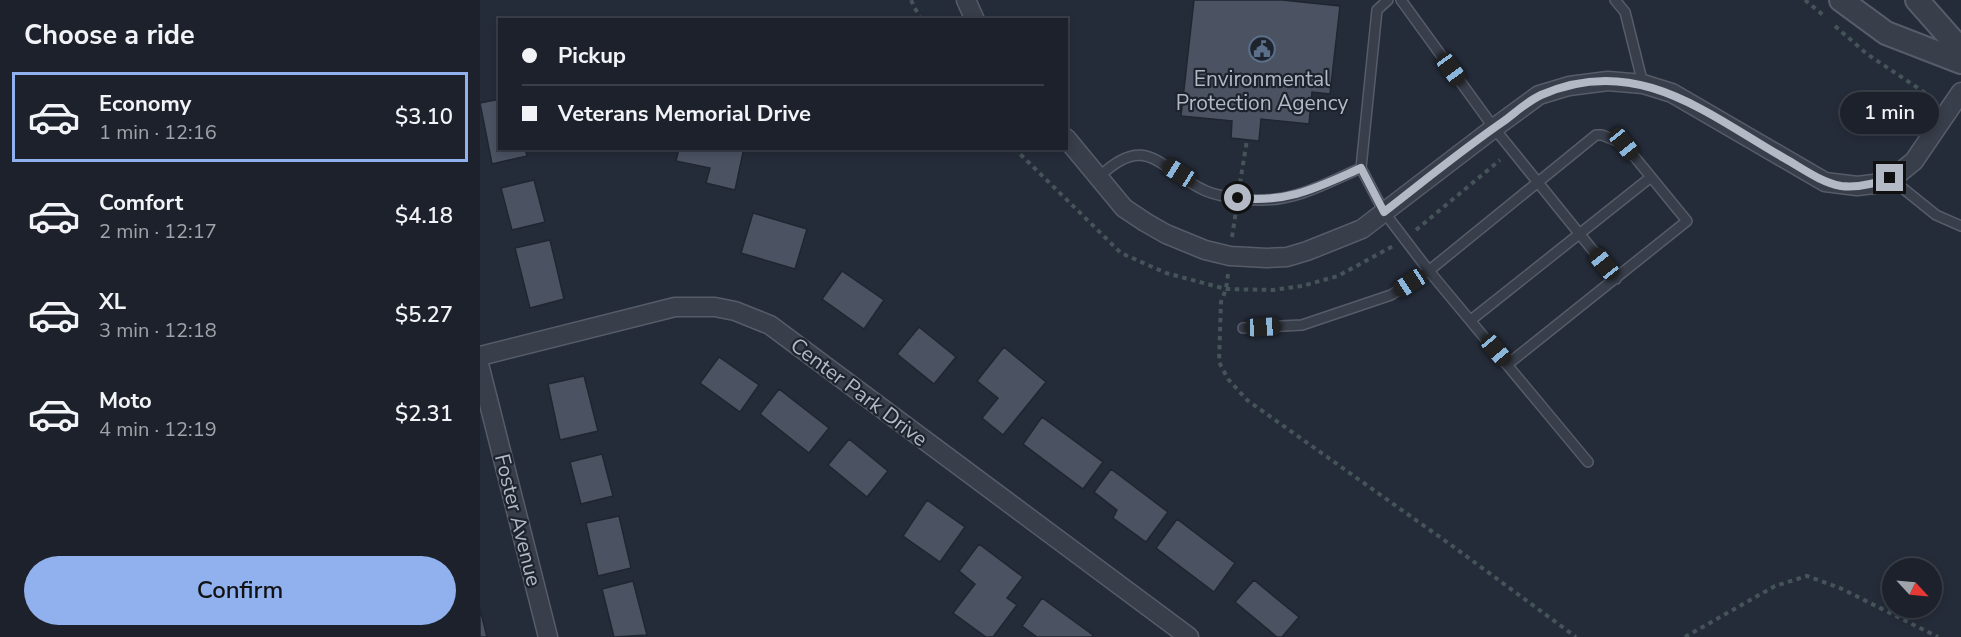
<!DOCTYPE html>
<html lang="en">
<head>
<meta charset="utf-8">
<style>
  :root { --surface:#1c212b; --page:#252933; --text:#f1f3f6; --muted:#a0a3a9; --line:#3a3e47; --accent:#90b0ee }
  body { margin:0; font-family:"Nunito Sans",sans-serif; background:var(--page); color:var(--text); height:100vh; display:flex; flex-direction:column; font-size:22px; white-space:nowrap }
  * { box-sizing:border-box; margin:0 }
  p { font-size:20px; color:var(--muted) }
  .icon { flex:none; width:33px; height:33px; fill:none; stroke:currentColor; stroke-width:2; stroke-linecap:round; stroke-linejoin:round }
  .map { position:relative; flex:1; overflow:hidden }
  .panel { display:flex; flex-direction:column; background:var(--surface); width:480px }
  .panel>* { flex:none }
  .banner { position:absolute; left:18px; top:18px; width:570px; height:132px; border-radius:0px; box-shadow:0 3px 9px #0003,0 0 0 2px var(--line); display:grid; align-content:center; height:132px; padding:0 24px; background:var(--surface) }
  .needle { width:39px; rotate:116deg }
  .tools { position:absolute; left:1402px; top:558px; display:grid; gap:12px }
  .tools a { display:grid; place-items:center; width:60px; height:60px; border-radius:50%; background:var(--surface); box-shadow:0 3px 9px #0003,0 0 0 2px var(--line); font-size:30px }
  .end { position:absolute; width:27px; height:27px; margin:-14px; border:8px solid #b3b9c5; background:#111; box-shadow:0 0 0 3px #111 }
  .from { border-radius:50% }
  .bubble { position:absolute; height:42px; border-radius:21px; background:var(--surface); box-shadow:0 3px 9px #0003,0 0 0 2px var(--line); font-size:20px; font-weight:600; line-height:42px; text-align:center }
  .car { position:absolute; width:18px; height:36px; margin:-18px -9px; border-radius:8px; box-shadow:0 0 4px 2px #0007; background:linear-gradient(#222 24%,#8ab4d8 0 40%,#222 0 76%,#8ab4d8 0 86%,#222 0) }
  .banner b { display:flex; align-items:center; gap:21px; height:57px; font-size:22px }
  .banner b+b { border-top:2px solid var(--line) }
  .banner i { width:15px; height:15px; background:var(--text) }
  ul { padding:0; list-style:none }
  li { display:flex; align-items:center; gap:18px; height:90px; margin:0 12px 9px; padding:0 12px; border:3px solid transparent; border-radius:0px }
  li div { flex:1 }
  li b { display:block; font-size:22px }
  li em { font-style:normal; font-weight:600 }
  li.current { border-color:var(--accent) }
  li>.icon { width:54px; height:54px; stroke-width:1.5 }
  h2 { padding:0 24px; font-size:27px; line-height:72px }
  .button { display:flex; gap:12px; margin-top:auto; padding:12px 24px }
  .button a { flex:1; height:69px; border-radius:36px; background:var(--accent); color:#111; font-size:24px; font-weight:600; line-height:69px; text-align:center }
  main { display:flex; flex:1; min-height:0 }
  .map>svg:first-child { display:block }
</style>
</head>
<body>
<main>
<section class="panel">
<h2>Choose a ride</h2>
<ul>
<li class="current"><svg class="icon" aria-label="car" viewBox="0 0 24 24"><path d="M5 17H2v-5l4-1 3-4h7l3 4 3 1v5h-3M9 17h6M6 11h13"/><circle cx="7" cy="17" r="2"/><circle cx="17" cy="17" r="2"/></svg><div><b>Economy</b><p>1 min · 12:16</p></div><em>$3.10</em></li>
<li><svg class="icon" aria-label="car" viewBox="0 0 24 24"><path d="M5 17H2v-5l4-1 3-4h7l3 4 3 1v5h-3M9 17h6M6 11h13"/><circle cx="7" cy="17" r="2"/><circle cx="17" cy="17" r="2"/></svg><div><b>Comfort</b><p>2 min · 12:17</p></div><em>$4.18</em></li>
<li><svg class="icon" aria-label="car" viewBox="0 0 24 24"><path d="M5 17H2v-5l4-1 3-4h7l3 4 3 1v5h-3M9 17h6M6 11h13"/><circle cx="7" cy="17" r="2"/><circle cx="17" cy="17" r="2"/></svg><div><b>XL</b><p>3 min · 12:18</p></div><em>$5.27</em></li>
<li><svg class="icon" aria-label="car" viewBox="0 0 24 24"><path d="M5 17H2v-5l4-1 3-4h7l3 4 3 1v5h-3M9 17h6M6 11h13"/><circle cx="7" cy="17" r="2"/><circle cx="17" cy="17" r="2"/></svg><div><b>Moto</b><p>4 min · 12:19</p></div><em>$2.31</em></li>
</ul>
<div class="button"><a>Confirm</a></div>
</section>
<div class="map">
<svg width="1481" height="637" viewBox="0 0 1481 637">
  <rect width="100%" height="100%" fill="#252c39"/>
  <!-- building -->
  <path fill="#4b5363" stroke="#1f2631" stroke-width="1.5" d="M714,0H802L860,6L850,94L832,92L829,124L781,119L779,141L751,138L752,121L701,116Z
    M20,99V148H45L47,156L12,164L0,103Z
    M199,148H264L255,190L226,183L230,168L196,161Z
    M54,180L65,222L32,230L21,188Z
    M273,213L327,229L315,269L261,253Z
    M70,240L84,299L50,308L35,248Z
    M362,271L404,300L384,329L342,299Z
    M439,327L476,357L454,384L417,354Z
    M524,347L566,382L523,435L502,418L518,398L497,381Z
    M239,357L279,385L260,412L220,383Z
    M104,376L118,431L80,440L68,384Z
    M299,389L349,428L329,453L280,414Z
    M562,417L623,462L603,489L543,444Z
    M369,439L408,471L387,497L348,465Z
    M122,454L133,496L101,504L90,462Z
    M631,469L688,512L666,542L633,518L637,510L614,492Z
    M447,500L485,527L460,562L423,536Z
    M139,516L151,568L118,576L106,523Z
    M697,519L755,563L734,592L676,548Z
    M499,544L543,577L527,598L537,605L513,637H506L473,613L495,584L479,571Z
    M774,580L819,617L802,637H797L755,602Z
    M153,581L167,635L134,637L122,589Z
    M562,598L613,635L612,637H557L542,626Z
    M0,609L7,637H0Z"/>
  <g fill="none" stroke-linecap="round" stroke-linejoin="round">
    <!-- service casing -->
    <g stroke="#565c68" stroke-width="12">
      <path id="service" d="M908,0L897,10L881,168L904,212L949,271L1108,462
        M921,0L1014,128L1136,279
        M1135,0L1145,12L1163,84
        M619,177C668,130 680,171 726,191C741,197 764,200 780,200C816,201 849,182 881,168
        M1410,178L1456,215L1481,226
        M991,320L1171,177
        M763,328L822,325L911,295L951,269L1116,135H1122L1144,144L1207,221L1028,364"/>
    </g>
    <!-- minor casing -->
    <g stroke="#565c68" stroke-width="21">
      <path id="minor" d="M486,0L495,20
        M586,138L644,208L665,222L686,234L725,250L750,256L787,258L807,257L827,251L882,229L1014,128L1059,95L1089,86L1128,81L1163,84L1192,93L1345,182L1377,186L1394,184L1418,174L1434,161L1481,92
        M0,356L195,307H235L255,311L290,325L709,637
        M0,368L68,637"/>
    </g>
    <!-- tertiary casing -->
    <g stroke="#565c68" stroke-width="26">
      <path id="tertiary" d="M1361,0L1406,33L1481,62
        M1437,0L1481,50"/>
    </g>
    <!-- path -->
    <path stroke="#445458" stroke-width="4" stroke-dasharray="4.5 4.5" stroke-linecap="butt" d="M431,0L441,20
      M1325,0L1343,15
      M1355,26L1387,54L1453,98
      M534,148L641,253L686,273L746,289L793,290L822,286L858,276L913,246
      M760,183L767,140
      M936,230L1020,160
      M752,237L756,211
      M748,274L746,289L741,302L739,362L748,379L767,400L971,545L1096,637
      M1205,637L1295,586L1327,576L1360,588L1458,637"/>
    <!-- service -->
    <use href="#service" stroke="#383e4a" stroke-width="9"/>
    <!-- minor -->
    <use href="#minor" stroke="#383e4a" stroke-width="18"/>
    <!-- tertiary -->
    <use href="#tertiary" stroke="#383e4a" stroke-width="22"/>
  </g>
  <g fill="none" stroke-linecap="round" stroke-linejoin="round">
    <!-- route -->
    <path stroke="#b3b9c5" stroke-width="8" d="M758,198C809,203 836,188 881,168L904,212C944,181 983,149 1024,121C1036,112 1048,101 1061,95C1156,53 1226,113 1304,158C1322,168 1340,182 1361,186C1378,188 1394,184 1410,178"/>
  </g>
  <!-- icons -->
  <defs>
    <g id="civic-ring" transform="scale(1.35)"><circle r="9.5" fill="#1d242e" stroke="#5c6f8a" stroke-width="1.5"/><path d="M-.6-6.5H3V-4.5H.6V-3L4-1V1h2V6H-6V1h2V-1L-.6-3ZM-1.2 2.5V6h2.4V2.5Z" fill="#5c6f8a"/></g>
  </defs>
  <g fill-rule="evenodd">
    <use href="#civic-ring" x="782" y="49"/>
  </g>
  <g text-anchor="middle" stroke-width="4.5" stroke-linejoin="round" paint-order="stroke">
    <!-- poi labels -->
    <g font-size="21" fill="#b3b9c5" stroke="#1d242e">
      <text x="782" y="86">Environmental<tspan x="782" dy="24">Protection Agency</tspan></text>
    </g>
    <!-- street labels -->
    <g font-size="21" fill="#b3b9c5" stroke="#1d242e">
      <text transform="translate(379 392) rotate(37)" y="7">Center Park Drive</text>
      <text transform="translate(38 520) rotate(76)" y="7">Foster Avenue</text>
    </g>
  </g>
</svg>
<div class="tools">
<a><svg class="needle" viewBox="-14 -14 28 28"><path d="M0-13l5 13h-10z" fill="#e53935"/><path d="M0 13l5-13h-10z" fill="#a0a3a9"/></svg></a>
</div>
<i class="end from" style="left:758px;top:198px"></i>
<i class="end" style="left:1410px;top:178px"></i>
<div class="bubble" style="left:1360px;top:92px;width:99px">1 min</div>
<i class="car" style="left:971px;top:69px;rotate:144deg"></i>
<i class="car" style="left:1144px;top:144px;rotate:141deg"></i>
<i class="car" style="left:699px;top:173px;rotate:302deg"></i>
<i class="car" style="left:1124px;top:264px;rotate:321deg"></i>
<i class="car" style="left:930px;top:283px;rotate:237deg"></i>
<i class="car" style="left:783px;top:327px;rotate:87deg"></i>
<i class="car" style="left:1016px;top:350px;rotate:140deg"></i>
<div class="banner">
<b><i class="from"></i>Pickup</b>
<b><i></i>Veterans Memorial Drive</b>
</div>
</div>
</main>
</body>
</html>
